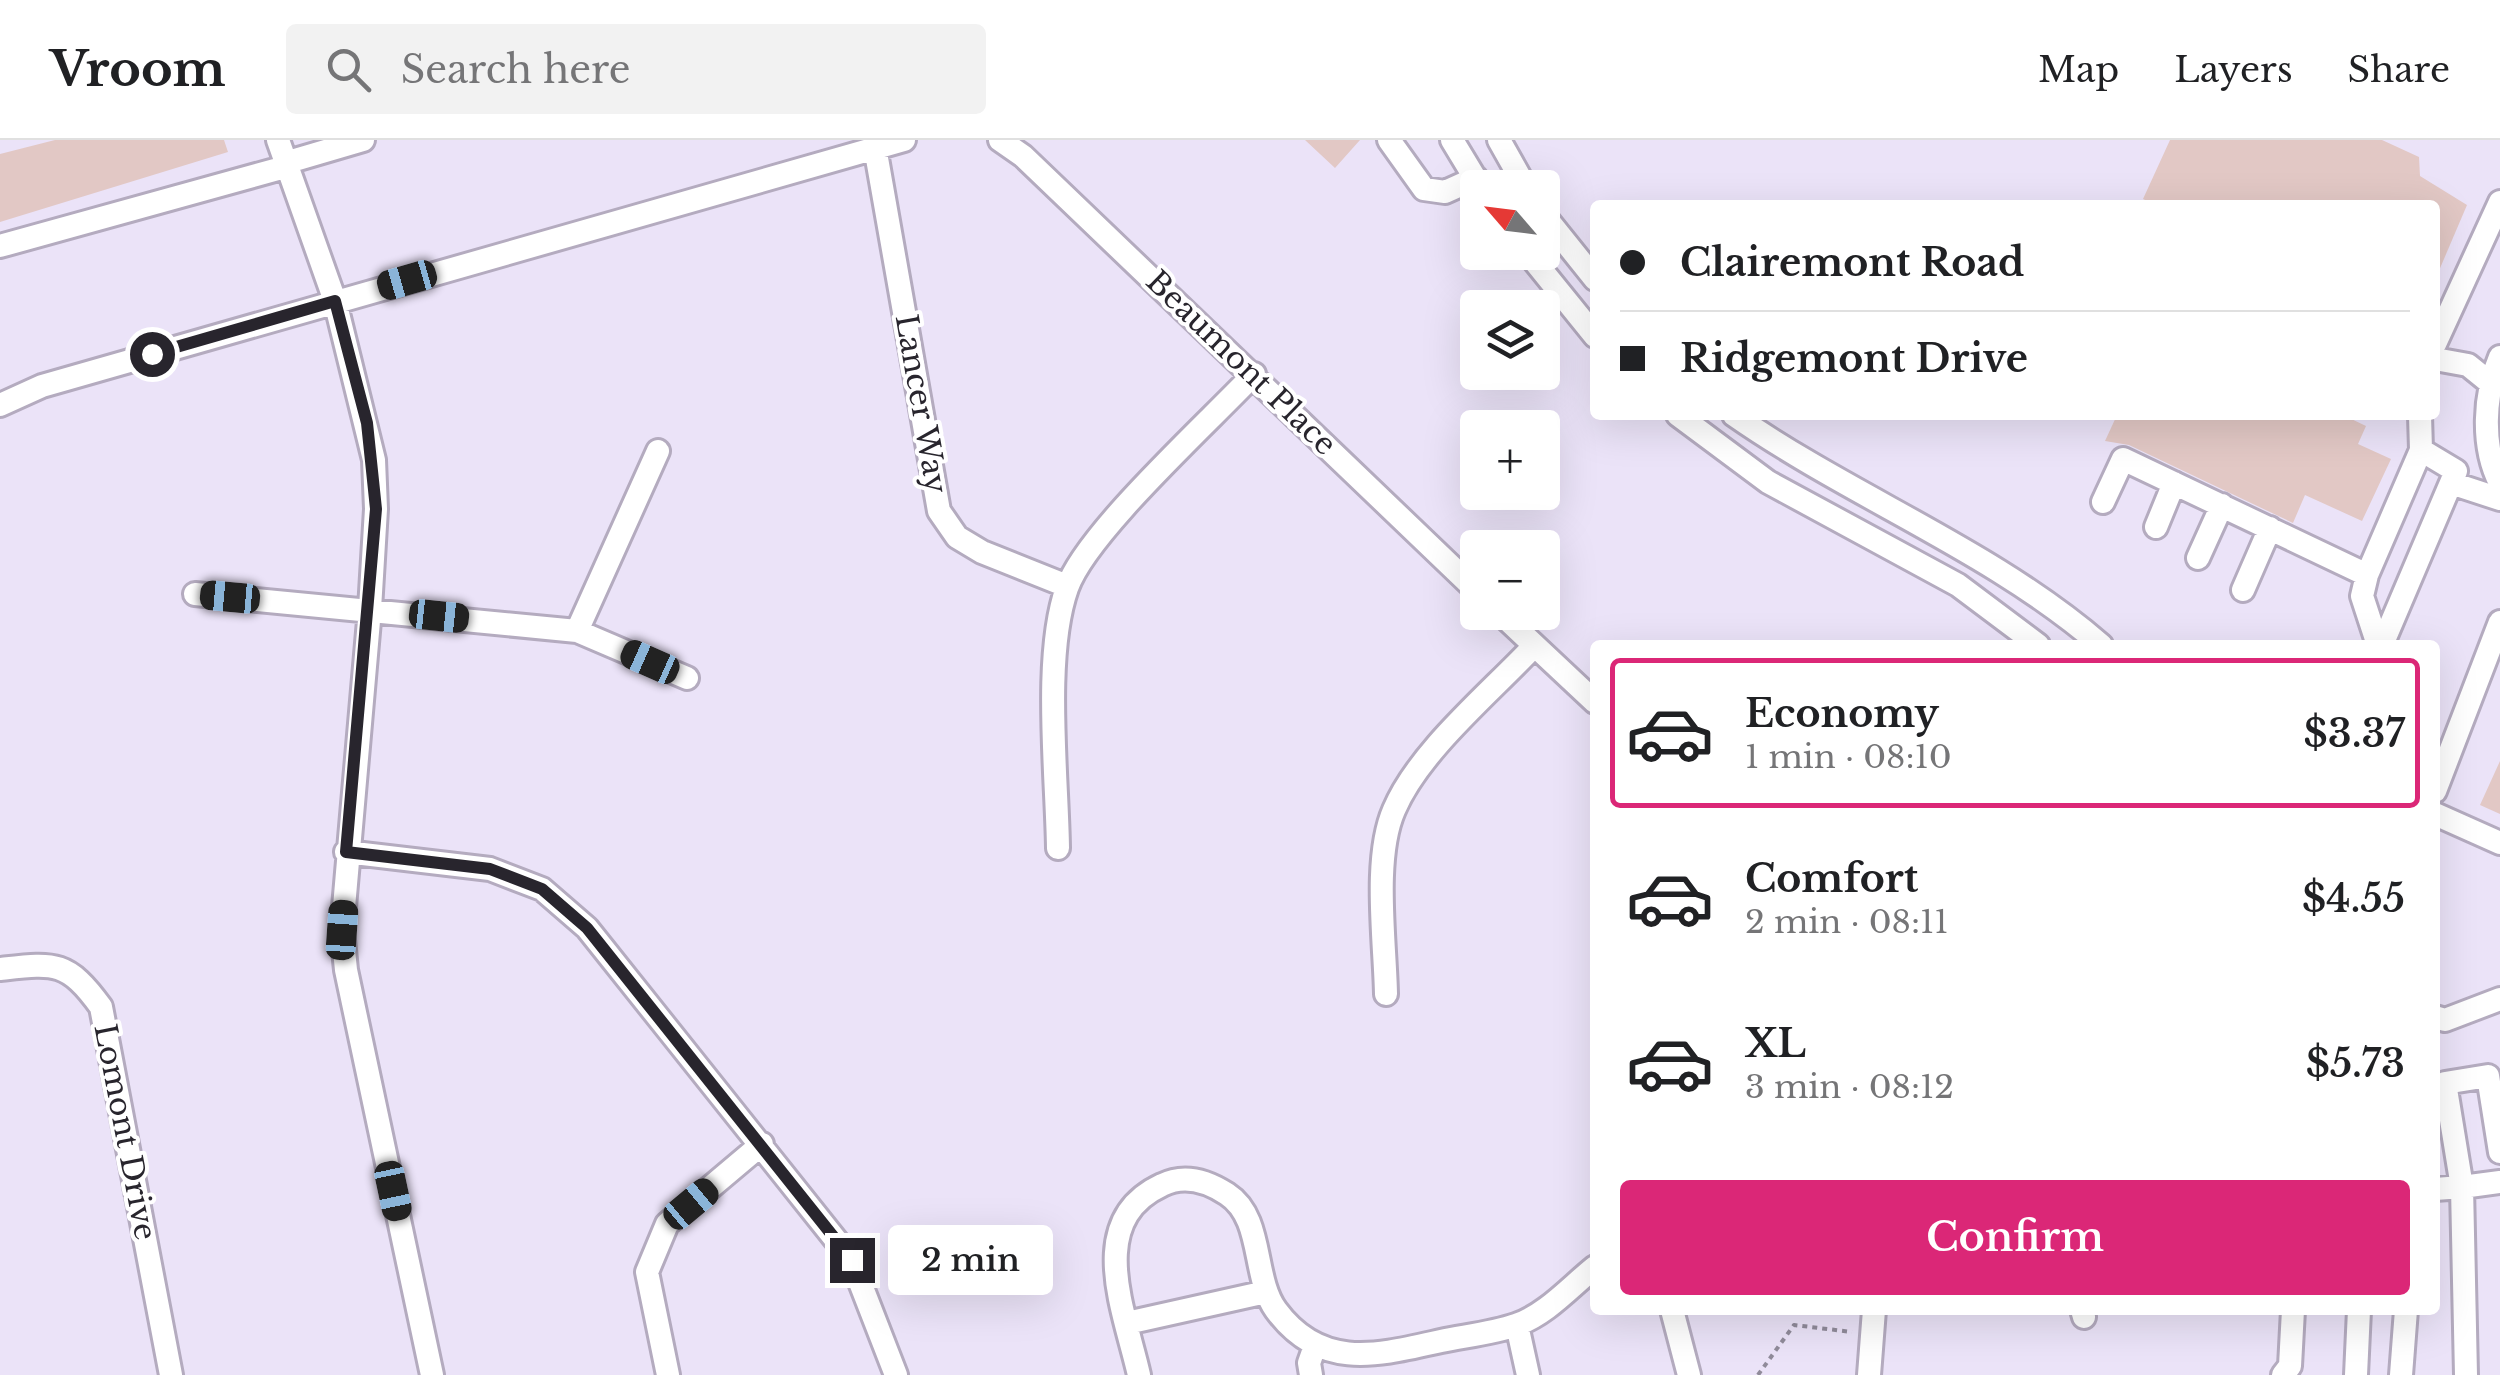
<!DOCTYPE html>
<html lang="en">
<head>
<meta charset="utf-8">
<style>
  :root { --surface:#fff; --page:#f2f2f2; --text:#202124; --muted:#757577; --line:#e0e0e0; --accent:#db2777 }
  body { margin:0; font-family:"Libre Baskerville",serif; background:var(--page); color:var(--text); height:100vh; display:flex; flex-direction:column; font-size:38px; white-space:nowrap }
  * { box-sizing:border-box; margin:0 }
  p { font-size:32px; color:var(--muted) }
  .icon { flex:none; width:55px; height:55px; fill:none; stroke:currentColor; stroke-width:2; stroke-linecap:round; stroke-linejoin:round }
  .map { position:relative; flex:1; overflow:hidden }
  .details { position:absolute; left:1590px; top:500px; width:850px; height:675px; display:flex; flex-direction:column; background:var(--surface); border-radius:10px; box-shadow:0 10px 40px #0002 }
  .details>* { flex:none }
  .guide { position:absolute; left:1590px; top:60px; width:850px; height:220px; border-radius:10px; box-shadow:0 10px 40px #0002; display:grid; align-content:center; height:220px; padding:0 30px; background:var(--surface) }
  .needle { width:65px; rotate:298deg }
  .fabs { position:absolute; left:1460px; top:30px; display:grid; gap:20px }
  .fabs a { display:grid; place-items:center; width:100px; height:100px; border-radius:10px; background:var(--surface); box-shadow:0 10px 40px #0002; font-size:50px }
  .end { position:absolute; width:45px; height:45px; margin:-22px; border:12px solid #28252d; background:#fff; box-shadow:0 0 0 5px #fff }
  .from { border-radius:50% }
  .bubble { position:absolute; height:70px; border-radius:10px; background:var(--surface); box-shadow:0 10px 40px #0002; font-size:32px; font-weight:600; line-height:70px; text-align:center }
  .car { position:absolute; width:30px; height:60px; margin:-30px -15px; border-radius:12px; box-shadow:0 0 8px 2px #0007; background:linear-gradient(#222 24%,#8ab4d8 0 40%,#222 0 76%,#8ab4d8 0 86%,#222 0) }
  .guide b { display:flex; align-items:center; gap:35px; height:95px; font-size:38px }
  .guide b+b { border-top:2px solid var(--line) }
  .guide i { width:25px; height:25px; background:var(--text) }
  ul { padding:18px 0 0; list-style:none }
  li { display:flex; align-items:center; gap:30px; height:150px; margin:0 20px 15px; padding:0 10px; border:5px solid transparent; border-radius:10px }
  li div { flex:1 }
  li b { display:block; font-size:38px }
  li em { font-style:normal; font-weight:600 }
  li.on { border-color:var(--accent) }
  li>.icon { width:90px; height:90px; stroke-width:1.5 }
  .action { display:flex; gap:20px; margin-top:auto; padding:20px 30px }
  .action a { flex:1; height:115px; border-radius:10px; background:var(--accent); color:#fff; font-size:40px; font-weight:600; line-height:115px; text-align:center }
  header { display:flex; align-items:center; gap:60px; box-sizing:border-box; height:140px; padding:0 50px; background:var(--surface); border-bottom:2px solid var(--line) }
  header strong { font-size:48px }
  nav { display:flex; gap:55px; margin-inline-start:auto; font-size:35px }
  .search { width:700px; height:90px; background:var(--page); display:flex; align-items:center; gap:25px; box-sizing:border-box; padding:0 35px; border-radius:10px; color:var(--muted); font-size:38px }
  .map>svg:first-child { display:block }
</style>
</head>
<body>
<header>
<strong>Vroom</strong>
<div class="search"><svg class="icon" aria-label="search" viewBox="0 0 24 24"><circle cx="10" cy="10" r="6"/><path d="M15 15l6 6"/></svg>Search here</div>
<nav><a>Map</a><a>Layers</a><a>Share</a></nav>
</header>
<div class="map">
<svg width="2500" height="1235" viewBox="0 0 2500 1235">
  <rect width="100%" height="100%" fill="#ebe3f8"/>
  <!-- building -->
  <path fill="#e2c8c5" d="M55,0H224L228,12L0,82V14Z
    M1305,0H1360L1335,28Z
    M2170,0H2382L2419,17L2420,36L2467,65L2435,140V65H2156L2143,59Z
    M2117,275H2343L2366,286L2358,304L2391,319L2362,381L2305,355L2293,383L2129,305L2105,301Z
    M2500,621V674L2480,665Z"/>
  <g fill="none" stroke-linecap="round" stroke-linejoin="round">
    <!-- minor casing -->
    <g stroke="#b4abbf" stroke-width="28">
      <path id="minor" d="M278,0L335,161L374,320L376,369L370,469L342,790L346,830L432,1235
        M1000,0L1023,16L1478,452
        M1389,0L1424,49L1445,52L1476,38
        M1452,0L1481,48
        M1499,0L1526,48
        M875,7L939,371L957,397L982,412L1067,446
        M288,22L363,0
        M1542,73L1595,139
        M0,106L289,26
        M1527,112L1595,196
        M2435,204L2500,62
        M2500,217C2484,254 2481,306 2500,343
        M2435,219L2468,225L2489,242
        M0,265L42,246L904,0
        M1678,275L1768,342L1958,445L2038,505
        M1734,275C1853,358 1991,410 2101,505
        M2451,343L2500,359
        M2103,362L2123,319L2367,435L2362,456L2378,505
        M2156,387L2174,343
        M2198,418L2222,365
        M2367,435L2421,310L2420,275
        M2243,450L2270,388
        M195,454L577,491L687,538
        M1499,472L1595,562
        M577,491L658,311
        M2382,505L2456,331L2421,310
        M2435,651L2500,482
        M2435,674L2500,703
        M1058,708C1057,635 1043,515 1067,448C1086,393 1209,282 1254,234
        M346,712L490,729L542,749L587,788L851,1119L896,1235
        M0,829C54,823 67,820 101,867L171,1235
        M1386,854C1385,801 1373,718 1394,670C1419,611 1490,553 1534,506
        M2435,877L2445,880L2500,859
        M2500,1012L2488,936L2445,943L2462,1047L2500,1042
        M2435,1049L2462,1047L2466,1235
        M1672,1170L1689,1235
        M2082,1170L2084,1177
        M1127,1183L1266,1152
        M1517,1185L1528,1235
        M668,1235L647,1132L667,1084L762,1004
        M1139,1235C1125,1172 1084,1081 1162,1045C1184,1034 1207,1041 1227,1054C1264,1078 1252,1137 1276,1170C1321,1231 1378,1215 1441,1201C1465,1196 1493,1193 1516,1185C1547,1174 1570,1147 1595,1127
        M1311,1235L1309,1223L1315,1206
        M1869,1235L1874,1170
        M2283,1235L2290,1226L2293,1170
        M2356,1235L2359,1170
        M2401,1235L2406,1170"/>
    </g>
    <!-- path -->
    <path stroke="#908b9a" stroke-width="4" stroke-dasharray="5 5" stroke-linecap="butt" d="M1758,1235L1794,1185L1852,1192"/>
    <!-- minor -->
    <use href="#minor" stroke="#fff" stroke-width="22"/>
  </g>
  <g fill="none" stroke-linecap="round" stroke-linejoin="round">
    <!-- route -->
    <path stroke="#28252d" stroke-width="12" d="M152,214L335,161L367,283L376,369L346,712L490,729L542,749L587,788L852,1120"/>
  </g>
  <g text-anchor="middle" stroke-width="8" stroke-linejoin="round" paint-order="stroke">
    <!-- street labels -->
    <g font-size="30" fill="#28252d" stroke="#fff">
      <text transform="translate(1241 223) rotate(44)" y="10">Beaumont Place</text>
      <text transform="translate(921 264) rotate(80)" y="10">Lancer Way</text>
      <text transform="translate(125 992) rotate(79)" y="10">Lomont Drive</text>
    </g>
  </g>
</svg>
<div class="fabs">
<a><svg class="needle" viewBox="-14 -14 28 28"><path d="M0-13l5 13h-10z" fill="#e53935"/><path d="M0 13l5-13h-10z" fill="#757577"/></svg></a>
<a><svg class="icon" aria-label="layers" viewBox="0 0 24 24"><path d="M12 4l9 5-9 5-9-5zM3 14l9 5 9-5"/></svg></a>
<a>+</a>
<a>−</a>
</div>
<i class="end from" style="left:152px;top:214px"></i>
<i class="end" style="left:852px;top:1120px"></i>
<div class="bubble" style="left:888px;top:1085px;width:165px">2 min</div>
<i class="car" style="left:407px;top:140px;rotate:254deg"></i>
<i class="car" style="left:230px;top:457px;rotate:275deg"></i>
<i class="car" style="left:439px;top:476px;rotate:96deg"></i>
<i class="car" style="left:650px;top:522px;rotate:294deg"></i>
<i class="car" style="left:342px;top:790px;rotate:4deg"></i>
<i class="car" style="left:393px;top:1051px;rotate:168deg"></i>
<i class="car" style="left:691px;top:1064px;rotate:50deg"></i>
<div class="guide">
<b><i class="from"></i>Clairemont Road</b>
<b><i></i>Ridgemont Drive</b>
</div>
<section class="details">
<ul>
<li class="on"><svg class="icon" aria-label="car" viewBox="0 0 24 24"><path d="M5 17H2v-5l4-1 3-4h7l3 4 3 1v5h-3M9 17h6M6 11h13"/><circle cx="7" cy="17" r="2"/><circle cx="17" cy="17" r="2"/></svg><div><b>Economy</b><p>1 min · 08:10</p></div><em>$3.37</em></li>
<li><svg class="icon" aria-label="car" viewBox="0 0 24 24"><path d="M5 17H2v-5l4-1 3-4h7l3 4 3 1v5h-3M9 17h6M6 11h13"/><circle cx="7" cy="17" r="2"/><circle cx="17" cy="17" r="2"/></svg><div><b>Comfort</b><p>2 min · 08:11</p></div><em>$4.55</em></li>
<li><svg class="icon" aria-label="car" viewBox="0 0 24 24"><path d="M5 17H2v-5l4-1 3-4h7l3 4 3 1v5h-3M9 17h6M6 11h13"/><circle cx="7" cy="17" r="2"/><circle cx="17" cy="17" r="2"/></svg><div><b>XL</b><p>3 min · 08:12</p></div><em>$5.73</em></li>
</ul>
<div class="action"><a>Confirm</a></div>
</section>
</div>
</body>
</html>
